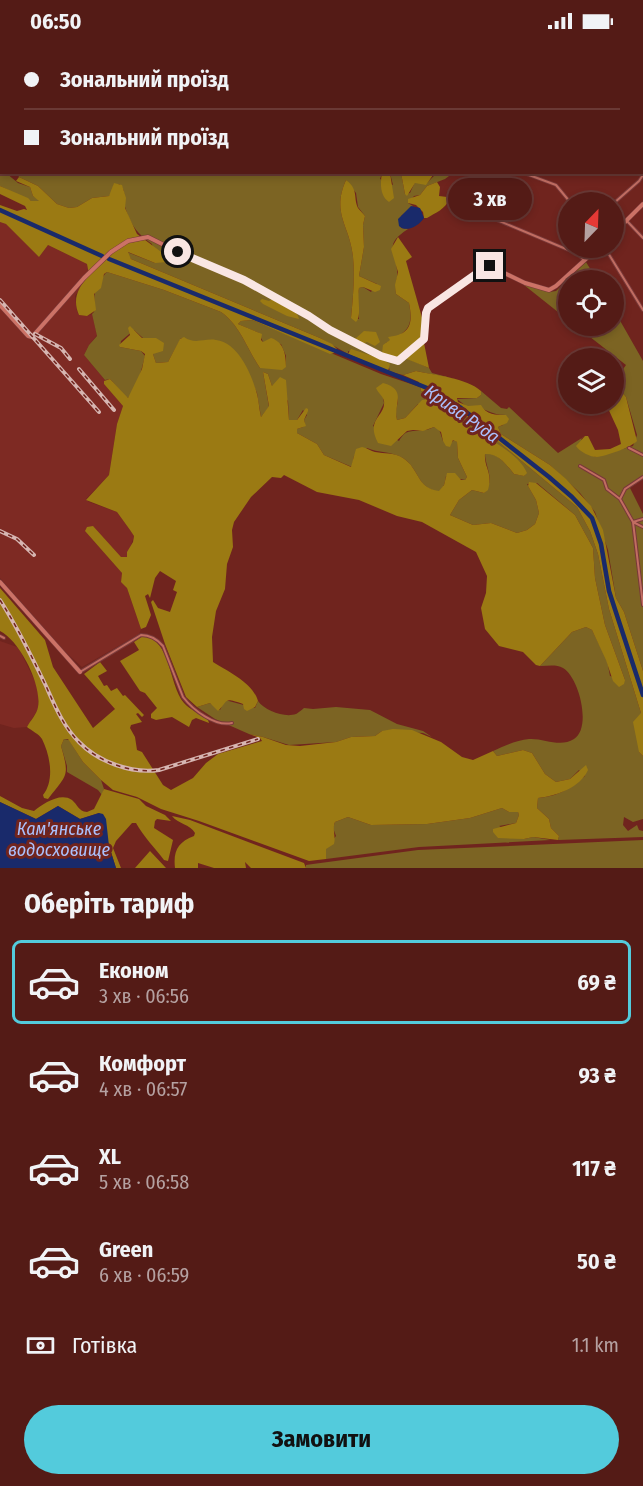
<!DOCTYPE html>
<html lang="uk">
<head>
<meta charset="utf-8">
<style>
  :root { --surface:#541b16; --page:#5a241f; --text:#f1f3f6; --muted:#b5a1a1; --line:#6a3935; --accent:#53cbdc }
  body { margin:0; font-family:"Fira Sans Condensed",sans-serif; background:var(--page); color:var(--text); height:100vh; display:flex; flex-direction:column; font-size:22px; white-space:nowrap }
  * { box-sizing:border-box; margin:0 }
  p { font-size:20px; color:var(--muted) }
  .icon { flex:none; width:33px; height:33px; fill:none; stroke:currentColor; stroke-width:2; stroke-linecap:round; stroke-linejoin:round }
  .map { position:relative; height:826px; overflow:hidden }
  .panel { display:flex; flex-direction:column; background:var(--surface); flex:1 }
  .panel>* { flex:none }
  .top-card { position:absolute; left:0px; top:0px; width:644px; height:132px; box-shadow:0 3px 9px #0003,0 0 0 2px var(--line); display:grid; align-content:center; height:132px; padding:0 24px; background:var(--surface) }
  .needle { width:39px; rotate:23deg }
  .buttons { position:absolute; left:558px; top:150px; display:grid; gap:12px }
  .buttons a { display:grid; place-items:center; width:66px; height:66px; border-radius:50%; background:var(--surface); box-shadow:0 3px 9px #0003,0 0 0 2px var(--line); font-size:30px }
  .end { position:absolute; width:27px; height:27px; margin:-14px; border:8px solid #f9e6e3; background:#111; box-shadow:0 0 0 3px #111 }
  .from { border-radius:50% }
  .bubble { position:absolute; height:42px; border-radius:21px; background:var(--surface); box-shadow:0 3px 9px #0003,0 0 0 2px var(--line); font-size:20px; font-weight:700; line-height:42px; text-align:center }
  .top-card b { display:flex; align-items:center; gap:21px; height:57px; font-size:22px }
  .top-card b+b { border-top:2px solid var(--line) }
  .top-card i { width:15px; height:15px; background:var(--text) }
  ul { padding:0; list-style:none }
  li { display:flex; align-items:center; gap:18px; height:84px; margin:0 12px 9px; padding:0 12px; border:3px solid transparent; border-radius:9px }
  li div { flex:1 }
  li b { display:block; font-size:22px }
  li em { font-style:normal; font-weight:700 }
  li.active { border-color:var(--accent) }
  li>.icon { width:54px; height:54px; stroke-width:1.5 }
  h2 { padding:0 24px; font-size:27px; line-height:72px }
  .pay { display:flex; align-items:center; gap:15px; height:66px; padding:0 24px; font-size:22px }
  .pay p { margin-inline-start:auto }
  .button { display:flex; gap:12px; margin-top:auto; padding:12px 24px }
  .button a { flex:1; height:69px; border-radius:36px; background:var(--accent); color:#111; font-size:24px; font-weight:700; line-height:69px; text-align:center }
  .status { display:flex; justify-content:space-between; align-items:center; height:42px; padding:0 30px; background:var(--surface); direction:ltr }
  .status svg { height:16px; fill:currentColor }
  .map>svg:first-child { display:block }
</style>
</head>
<body>
<div class="status"><b>06:50</b><svg viewBox="0 0 49 12"><path d="M0 12V9h3v3zM5 12V6h3v6zM10 12V3h3v9zM15 12V0h3v12zM26 1h20v11H26zM47 4h2v5h-2z"/></svg></div>
<div class="map">
<svg width="643" height="826" viewBox="0 0 643 826">
  <rect width="100%" height="100%" fill="#70241e"/>
  <!-- built -->
  <path fill="#7e2a23" d="M0,180L6,182L39,215L48,203L87,222L89,233L75,254L77,269L79,273L87,274L92,272L97,293L89,303L84,313L105,338L104,342L123,364L117,382L109,433L86,457L89,460L117,470L130,488L134,494L127,516L121,515L85,489L122,531L121,539L127,546L141,587L139,592L82,625L61,606L0,536Z
    M0,599L17,605L20,609L38,645V667L27,685L14,686L0,682Z"/>
  <!-- green -->
  <path fill="#7c6423" fill-rule="evenodd" d="M5,0H170L171,1L2,2L0,29V1Z
    M0,39L2,130L6,131L18,141L30,145L33,154L40,158L37,160L31,159L0,144Z
    M17,131H382L380,137L393,143L390,131H401L405,152L410,151L415,140L426,142C438,130 434,131 453,131L445,137L427,144L420,153L414,154L408,161L413,164L401,174V186L408,187C384,203 395,206 397,228C398,236 395,243 396,252L409,261C414,287 406,290 386,301L402,314L429,326L432,331L455,337L416,329L403,333L388,329L390,327L348,309V312L320,296L131,217L127,210L155,221L152,202C139,193 131,184 126,168C122,158 128,149 119,142H114L112,150L109,154L92,156L77,165L69,166L57,162L38,144L19,135ZM346,138L356,151L358,165L365,174L363,183L364,205L359,234L377,242L371,250L363,245L359,246L357,258L359,277L351,276C353,256 355,234 353,215C350,183 331,172 346,138Z
    M586,220L597,238H568V278L519,239L549,250L556,249Z
    M107,230L164,248L221,270C240,283 247,307 260,326L286,325V314L281,302L263,300L259,291L238,282L241,279L252,278L381,332L420,345L421,349L445,360L483,387L577,465L590,489L598,512L609,567L641,671L639,710L643,714V777L633,780L624,775L623,783L628,789L637,783L639,788L643,789V795L558,798L559,794L551,786L549,777L537,766L538,756C560,754 568,747 585,734L579,728L570,737L556,740L545,732L532,711L523,708L497,714L493,709C504,704 517,698 529,697C544,696 560,706 574,697C592,686 579,635 563,626C556,622 548,624 540,624L572,590L586,585L592,588L607,618L610,634L625,638L605,583L595,536L593,506L575,473L537,441L527,442L536,458L539,471L535,482L527,488L517,491L491,481L473,483L450,473L459,458L472,448L484,451C496,437 485,426 485,411C498,411 506,422 514,432L525,434L465,382L458,378L440,363L418,362L405,376L397,378C393,359 404,364 392,345L383,356L384,361L373,384L399,399C407,385 412,391 424,388C428,388 431,386 434,385L439,387L443,399L451,401L454,398L457,400L458,416L467,435L465,438L446,434C445,441 444,445 439,450C416,446 420,427 403,416C391,409 378,411 367,406L354,414L352,425L324,413L317,402L297,391V387L303,385L305,382L304,378L307,373L303,368L297,378L289,379L288,359L276,343L272,344L268,332L263,330L269,365L261,375L257,351L244,322L202,299L194,300L181,296L168,320L156,321L153,312L156,296H143L134,288L121,299L120,305L141,309L145,314C141,329 138,344 128,356L126,355L110,337L105,338L84,313L89,303L97,294L92,272L94,270C96,263 93,257 95,251C97,245 103,233 107,230Z
    M614,268L643,319V436L629,444L643,472V629L624,570L616,556L608,508L595,470L580,451L550,423L501,392L498,385L503,383L506,373C489,373 482,363 466,364L457,357L477,356L481,353V349L501,366L507,367L509,365L558,411L585,394L581,397L595,415L633,404L637,393L626,355L614,340L626,323L576,284H614Z
    M225,658L255,666L258,659C265,669 285,676 296,672C297,672 304,666 304,666L313,667L336,665L370,668L397,682L423,689L432,695L423,691L382,689L375,694L351,695L336,700L289,703L263,695L249,692L215,677L197,665L210,661L220,668Z
    M64,697L69,698L83,720L101,738L104,747L102,753L98,748L67,730V724L61,704Z
    M502,766L509,770H518L519,773L516,781L499,784L524,797L533,795L551,798L419,805L326,817V806L336,794L333,786L335,780L348,775L371,783L427,782L470,776Z
    M643,798V826H306V823L313,822L418,808Z"/>
  <!-- forest -->
  <path fill="#9b7a13" d="M382,131H390L394,156L389,160C380,154 380,141 382,131Z
    M401,131V130L437,131L433,133L426,143L415,141L407,154L405,152Z
    M19,135L38,144L57,162L69,166L77,165L92,156L109,154L114,141L122,143L126,156L125,166L137,192L168,215L167,220L155,221L128,210L131,217L320,296L332,302L337,307L334,311L330,312L252,278L241,279L238,282L262,292L261,298L263,300L271,296C284,300 286,313 286,325L282,328L260,326C247,307 240,283 221,270L164,248L107,230L104,232L101,246L94,252L96,268L87,274L79,273C72,257 78,246 89,233L87,222L48,203L39,215L6,182L0,180V163L17,169L24,167L27,168L25,164L0,152V144L28,156L31,159H39L33,154L30,145L16,139Z
    M346,138C359,148 353,155 358,166C360,169 363,171 365,174L363,183L364,205L359,234L381,244L380,248L375,250L363,245L359,246C357,256 362,274 356,280L351,276C353,256 355,234 353,215C350,183 331,172 346,138Z
    M437,140L440,145L439,154L447,155L449,157C446,167 435,171 427,176H424L423,170L416,163L408,161V157L420,153L427,144Z
    M398,195L412,215L406,219L423,279V296L429,326L402,315L396,317L382,311L383,303L390,298L388,295C411,293 413,281 409,261L396,252L395,243L398,230L391,207Z
    M262,257L269,259L273,257C283,261 297,266 299,277L287,274L263,262L260,259Z
    M130,284L142,296H156L164,301L163,309L153,312L156,321L168,320L180,297L184,295C195,303 204,296 216,298C238,300 252,333 257,352C259,359 259,367 261,375L269,364L263,330L268,332L272,344L280,335L286,338L289,378H297L306,366L308,367V369L304,378L306,384L297,387V391L317,402L324,413L351,425L356,407L362,405C367,406 371,409 375,410C385,412 393,410 403,416C420,427 416,446 439,449L444,443L447,431H455L461,438H465L467,435L458,416L457,400L453,398L450,405L446,404L443,399L441,390L434,385L423,389L413,388L407,389L391,404L378,401C365,376 386,375 384,359C383,354 378,351 376,346L383,341C408,348 393,362 397,378L405,376L422,358L431,357C441,362 448,370 457,377C476,392 517,407 527,431L524,434L514,432C506,422 498,411 485,412C484,426 493,430 488,448L484,451L472,448L459,458L450,473L473,483L491,481L517,491L527,488L535,482L539,471L536,458L528,444L529,440L536,441L575,473L593,506L595,536L605,583L625,638L624,642L619,645L613,639L606,618L592,588L586,585L572,590L540,624L536,623L523,610L499,604L485,587L481,566L486,551L487,534L476,510L422,480L397,474L359,458L317,450L284,433L281,436L272,435L251,455L234,480L232,488L233,505L227,522L225,547L216,569L212,595L213,620C229,630 253,641 258,659L255,665L247,669L244,667L243,662C223,655 229,658 218,669L210,661L197,665L186,655L165,602L151,560L153,558L158,566L170,570L177,550L173,548L176,539L160,529L155,536L150,556L148,552L145,554L151,573L146,585L141,587L127,546L121,540L122,531L85,489L87,485L93,484L121,515H127V510L133,500L134,494L130,488L117,470L86,458L109,433L117,382L123,364L104,342V339L110,337L128,356L142,327L145,312L141,309L120,305L119,303L130,293L128,286Z
    M364,289L376,290L380,300L375,304L367,300L362,302L355,297Z
    M351,307L379,316L390,322L388,329L348,312Z
    M416,329C434,333 467,336 481,349V353L477,356H457L458,360L468,364L481,363C486,373 496,373 506,373L509,377L507,381L498,385L501,392L550,423L566,437L591,464L603,488L616,556L624,570L643,629V714L639,710L633,680L641,671L609,567L598,512L590,489L577,465L483,387L445,360L421,349L419,340L403,333Z
    M614,340L626,355L637,399C632,405 606,414 597,415C590,415 580,410 576,404L585,394H588L595,408L610,407L621,402L618,388L606,362H614Z
    M0,546L45,598L53,625L93,686L115,667L84,632L100,620L107,629L98,634L104,644L107,643L111,649L117,646L123,654L125,653L144,673L142,675L138,671L136,672L142,680L131,683L130,686L135,695L137,708L142,710L163,743L171,748L193,736L206,721L218,712L262,699L260,696L249,692L263,695L286,703L300,704L336,700L351,695L375,694L382,689L393,687L412,688L441,700L462,715L473,718L493,709L497,714L523,708L532,711L545,732L556,740L570,737L586,723L588,728C580,746 556,754 538,756L537,766L549,777L551,786L559,794L558,798L533,795L524,797L498,796L493,790V787L516,781L519,773L518,770H509L502,766L470,776L427,782L371,783L348,775L335,780C332,787 336,794 334,802L326,807V817L309,819L199,779L161,767L137,755L113,748L101,738L83,720L68,697H64L61,704C70,735 67,732 48,757L44,756L43,753C55,738 50,713 42,697C39,692 32,689 27,685C30,679 37,672 38,665C42,643 20,599 0,589Z
    M143,594C172,598 168,642 184,661C190,668 201,672 208,678L209,681L196,676L192,678L189,685L172,675L156,678L151,676V672L157,666L145,651L140,649L120,619L139,608L134,600Z
    M104,747L139,757L146,764L165,773L171,779L157,777L155,779L154,786L173,798L168,819L164,818C155,806 143,794 136,781H132L116,799L113,806L121,826H116L99,771L80,777L58,764L36,777L0,760V754L22,766L34,769C43,762 60,750 72,758C78,763 78,769 87,770L94,767Z
    M172,774L190,778L304,821L306,826H251L245,820L246,826H214L198,821V826H175C173,809 178,800 194,794L195,791C190,782 178,782 172,774Z
    M150,809L166,826H135Z"/>
  <!-- water -->
  <path fill="#192a6b" d="M411,164L420,166L424,176C419,184 406,191 399,184L398,177Z
    M0,760L36,777L58,764L80,777L99,771L103,772L106,777L109,804L116,826H0Z"/>
  <g fill="none" stroke-linecap="round" stroke-linejoin="round">
    <!-- river -->
    <path stroke="#192a6b" stroke-width="4.5" d="M0,168L102,214
      M109,217L432,348L461,366L549,435L572,455L592,476L601,502L609,549L643,653"/>
    <!-- street casing -->
    <g stroke="#793939" stroke-width="4">
      <path id="street" d="M520,0V2
        M642,120H643
        M521,130L556,143L570,160
        M614,161L639,139L643,133
        M473,168L578,212L584,218
        M626,178L643,196
        M605,206L643,268
        M629,406L643,413
        M580,424L604,438L607,447L620,457L633,480L643,563
        M620,457L625,447L643,435
        M643,477L633,480L643,485
        M0,594L4,596
        M80,630L141,593C151,593 157,597 163,604L183,655C193,668 215,685 232,681"/>
    </g>
    <!-- secondary casing -->
    <g stroke="#793939" stroke-width="5">
      <path id="secondary" d="M570,0L571,2
        M642,63L643,64
        M614,191L643,162
        M0,263L28,294L32,295L84,236L111,210L128,199L148,195L190,216L244,238L345,296L381,313L398,319L424,297L425,273L428,266L486,225L490,224L525,241L549,248L556,244L598,206
        M0,540L80,630"/>
    </g>
    <!-- street -->
    <use href="#street" stroke="#c16d62" stroke-width="2"/>
    <!-- secondary -->
    <use href="#secondary" stroke="#cc7266" stroke-width="4"/>
    <!-- rail casing -->
    <g stroke="#d6b5b1" stroke-width="4">
      <path id="rail" d="M0,258L99,370
        M35,292L61,306L70,317
        M79,327L114,368
        M0,489L17,497L34,513
        M0,558C18,586 32,615 46,644C55,664 63,684 79,700C98,720 132,732 159,728L258,697"/>
    </g>
    <!-- rail -->
    <use href="#rail" stroke="#70241e" stroke-width="1.5" stroke-dasharray="4.5" stroke-linecap="butt"/>
  </g>
  <g fill="none" stroke-linecap="round" stroke-linejoin="round">
    <!-- route -->
    <path stroke="#f9e6e3" stroke-width="8" d="M178,210L244,238L309,274L330,288L381,314L398,319L424,297L426,271L428,266L486,225L490,224"/>
  </g>
  <g text-anchor="middle" stroke-width="6" stroke-linejoin="round" paint-order="stroke">
    <!-- water labels -->
    <g font-size="18" font-style="italic" fill="#abc1fd" stroke="#70241e">
      <text transform="translate(462 372) rotate(35)" y="6">Крива Руда</text>
      <text x="59" y="793">Кам'янське<tspan x="59" dy="21">водосховище</tspan></text>
    </g>
  </g>
</svg>
<div class="buttons">
<a><svg class="needle" viewBox="-14 -14 28 28"><path d="M0-13l5 13h-10z" fill="#e53935"/><path d="M0 13l5-13h-10z" fill="#b5a1a1"/></svg></a>
<a><svg class="icon" aria-label="locate" viewBox="0 0 24 24"><circle cx="12" cy="12" r="6"/><path d="M12 2v4M12 18v4M2 12h4M18 12h4"/></svg></a>
<a><svg class="icon" aria-label="layers" viewBox="0 0 24 24"><path d="M12 4l9 5-9 5-9-5zM3 14l9 5 9-5"/></svg></a>
</div>
<i class="end from" style="left:178px;top:210px"></i>
<i class="end" style="left:490px;top:224px"></i>
<div class="bubble" style="left:448px;top:136px;width:84px">3 хв</div>
<div class="top-card">
<b><i class="from"></i>Зональний проїзд</b>
<b><i></i>Зональний проїзд</b>
</div>
</div>
<section class="panel">
<h2>Оберіть тариф</h2>
<ul>
<li class="active"><svg class="icon" aria-label="car" viewBox="0 0 24 24"><path d="M5 17H2v-5l4-1 3-4h7l3 4 3 1v5h-3M9 17h6M6 11h13"/><circle cx="7" cy="17" r="2"/><circle cx="17" cy="17" r="2"/></svg><div><b>Економ</b><p>3 хв · 06:56</p></div><em>69 ₴</em></li>
<li><svg class="icon" aria-label="car" viewBox="0 0 24 24"><path d="M5 17H2v-5l4-1 3-4h7l3 4 3 1v5h-3M9 17h6M6 11h13"/><circle cx="7" cy="17" r="2"/><circle cx="17" cy="17" r="2"/></svg><div><b>Комфорт</b><p>4 хв · 06:57</p></div><em>93 ₴</em></li>
<li><svg class="icon" aria-label="car" viewBox="0 0 24 24"><path d="M5 17H2v-5l4-1 3-4h7l3 4 3 1v5h-3M9 17h6M6 11h13"/><circle cx="7" cy="17" r="2"/><circle cx="17" cy="17" r="2"/></svg><div><b>XL</b><p>5 хв · 06:58</p></div><em>117 ₴</em></li>
<li><svg class="icon" aria-label="car" viewBox="0 0 24 24"><path d="M5 17H2v-5l4-1 3-4h7l3 4 3 1v5h-3M9 17h6M6 11h13"/><circle cx="7" cy="17" r="2"/><circle cx="17" cy="17" r="2"/></svg><div><b>Green</b><p>6 хв · 06:59</p></div><em>50 ₴</em></li>
</ul>
<div class="pay"><svg class="icon" aria-label="cash" viewBox="0 0 24 24"><path d="M3 7h18v10H3z"/><circle cx="12" cy="12" r="2"/></svg>Готівка<p>1.1 km</p></div>
<div class="button"><a>Замовити</a></div>
</section>
</body>
</html>
